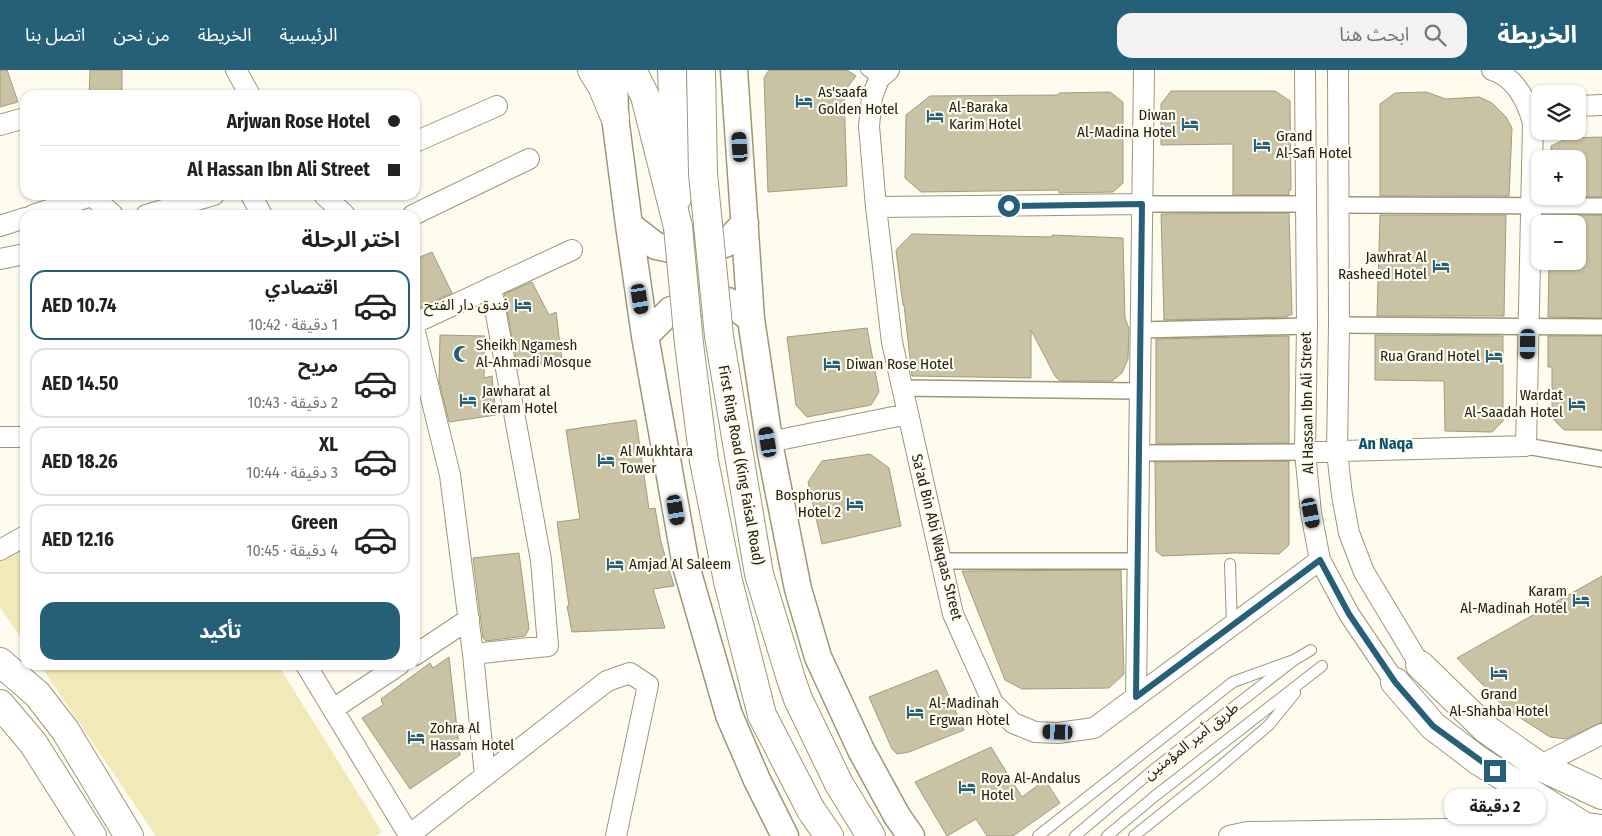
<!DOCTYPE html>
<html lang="ar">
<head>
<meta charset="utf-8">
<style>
  :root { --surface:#fff; --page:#f2f2f2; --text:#222; --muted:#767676; --line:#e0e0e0; --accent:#256078 }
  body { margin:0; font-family:"Fira Sans Condensed","Noto Sans Arabic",sans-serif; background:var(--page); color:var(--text); direction:rtl; height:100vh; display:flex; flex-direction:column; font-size:19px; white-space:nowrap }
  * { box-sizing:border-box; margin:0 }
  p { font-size:16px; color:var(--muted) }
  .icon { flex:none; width:28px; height:28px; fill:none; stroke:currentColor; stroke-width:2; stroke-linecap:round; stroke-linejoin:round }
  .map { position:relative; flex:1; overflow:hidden; direction:ltr }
  .drawer { position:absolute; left:20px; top:140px; width:400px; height:460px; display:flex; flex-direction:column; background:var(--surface); border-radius:15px; box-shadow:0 1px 4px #0004; direction:rtl }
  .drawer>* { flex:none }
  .guide { position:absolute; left:20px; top:20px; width:400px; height:110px; border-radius:15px; box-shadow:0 1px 4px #0004; direction:rtl; display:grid; align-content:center; height:110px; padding:0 20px; background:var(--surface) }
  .tools { position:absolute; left:1531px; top:15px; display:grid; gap:10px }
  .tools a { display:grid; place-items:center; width:55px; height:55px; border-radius:10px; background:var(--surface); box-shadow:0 1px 4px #0004; font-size:25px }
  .end { position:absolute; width:22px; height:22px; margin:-11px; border:6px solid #256078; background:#fff; box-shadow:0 0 0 2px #fff }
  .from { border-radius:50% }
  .bubble { position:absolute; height:35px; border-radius:15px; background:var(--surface); box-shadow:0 1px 4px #0004; font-size:16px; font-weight:700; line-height:35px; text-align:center; direction:rtl }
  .car { position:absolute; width:15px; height:30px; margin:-15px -8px; border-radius:6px; box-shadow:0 0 4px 1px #0007; background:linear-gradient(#222 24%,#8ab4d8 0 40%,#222 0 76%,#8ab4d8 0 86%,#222 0) }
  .guide b { display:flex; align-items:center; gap:18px; height:48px; font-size:19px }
  .guide b+b { border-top:1px solid var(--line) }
  .guide i { width:12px; height:12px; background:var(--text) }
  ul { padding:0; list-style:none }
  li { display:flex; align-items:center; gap:15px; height:70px; margin:0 10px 8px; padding:0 10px; border:2px solid var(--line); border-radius:15px }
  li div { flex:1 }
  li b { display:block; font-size:19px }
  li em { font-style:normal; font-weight:700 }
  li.active { border-color:var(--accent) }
  li>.icon { width:45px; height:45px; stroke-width:1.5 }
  h2 { padding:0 20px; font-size:22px; line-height:60px }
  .cta { display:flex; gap:10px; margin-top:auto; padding:10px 20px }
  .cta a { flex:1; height:58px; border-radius:15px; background:var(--accent); color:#fff; font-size:20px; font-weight:700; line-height:58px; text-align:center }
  header { display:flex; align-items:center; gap:30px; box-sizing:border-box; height:70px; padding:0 25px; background:var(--accent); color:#fff }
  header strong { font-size:24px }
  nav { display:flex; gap:28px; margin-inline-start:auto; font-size:18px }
  .search { width:350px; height:45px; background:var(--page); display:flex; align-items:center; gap:12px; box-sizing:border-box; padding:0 18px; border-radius:15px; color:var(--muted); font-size:19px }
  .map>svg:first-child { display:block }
</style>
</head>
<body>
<header>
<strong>الخريطة</strong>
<div class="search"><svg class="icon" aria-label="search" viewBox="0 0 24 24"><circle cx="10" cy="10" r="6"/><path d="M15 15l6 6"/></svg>ابحث هنا</div>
<nav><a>الرئيسية</a><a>الخريطة</a><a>من نحن</a><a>اتصل بنا</a></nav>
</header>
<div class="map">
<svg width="1602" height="766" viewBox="0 0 1602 766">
  <rect width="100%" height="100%" fill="#fefcef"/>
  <!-- green -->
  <path fill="#f2e9b9" d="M25,476V574L0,537V490Z
    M40,595H278L382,762L376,766H156Z"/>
  <!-- building -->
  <path fill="#c9c3a3" stroke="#a19c7d" d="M0,0H7L18,32L0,37Z
    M90,0H122V25H89Z
    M769,0H847L856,6L844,22L847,116L768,122L764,8Z
    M1171,21H1275L1290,31L1291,120H1289V125H1233V74L1161,75V34Z
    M1110,22L1123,32V113L1113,122L1059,123V120L921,122L905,108L906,45L930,26L1059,25V23Z
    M1426,22L1446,29L1479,27L1492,33L1506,47L1512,58L1509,126H1380V34L1395,23Z
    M1602,67V127H1578V89H1551V76L1568,68Z
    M1289,143L1292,245H1288V247L1164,250L1161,144Z
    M1380,145H1506L1504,246H1377Z
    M1549,145H1602V248L1548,247L1549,191H1578V154H1549Z
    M912,164L1052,167V165L1123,168L1125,248L1129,259L1128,289L1122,303L1112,311H1060L1055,306L1031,260V308L912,306L904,235H903L896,180Z
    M432,182L452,223L415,240V189Z
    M532,212L549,245L556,242L562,291L518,299L504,224Z
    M867,258L879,322L871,335L807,347L796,335L787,267Z
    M440,265L485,266L484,308L492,306L496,345L449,352L439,311Z
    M1375,265L1503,266V351L1492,362L1445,361L1444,311L1375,310Z
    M1289,266V373L1156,374V269Z
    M1548,266H1602V360H1564L1552,348V297H1548Z
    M636,350L649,439L655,438L661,472L674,516L653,519L665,558L572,562L567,536H569L557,452L580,449L566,360Z
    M870,384L889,398L901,456L822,474L808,412L822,391Z
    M1289,391V475L1279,484L1236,483L1162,486L1156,481L1155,392Z
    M519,483L529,559L525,566L486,571L483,568L473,488Z
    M1121,500L1124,604L1109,618L1022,619L1005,610L962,501Z
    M1602,506V652L1566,669L1550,667L1505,638L1457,588Z
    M449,587L460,685L410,719L362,648L383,635L381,629L430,593L433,598Z
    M937,600L964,660L909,682L897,684L892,679L869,627Z
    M991,677L1022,727L1045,710L1060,733L1013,766H987L976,749L947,766L915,712Z"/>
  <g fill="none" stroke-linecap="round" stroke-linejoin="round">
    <!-- service casing -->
    <g stroke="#9d9779" stroke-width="12">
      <path id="service" d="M866,0L879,9
        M1230,494L1232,555
        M1038,766L1233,612L1294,590
        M1075,766L1152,701L1294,590L1311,580
        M1107,766L1155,726L1322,596
        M1134,766L1215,701L1269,655L1295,623"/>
    </g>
    <!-- pedestrian casing -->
    <g stroke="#9d9779" stroke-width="18">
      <path id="pedestrian" d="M1142,134H1306
        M1339,135L1602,136
        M1339,255L1602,257
        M1140,260L1307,256
        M902,318L1139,321
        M1526,376L1602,389
        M1139,383L1305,382
        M940,491H1137"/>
    </g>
    <!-- minor casing -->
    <g stroke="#9d9779" stroke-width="22">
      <path id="minor" d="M236,0L250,25
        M889,0L879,9L872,27L869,56L876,137L892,272L953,544L993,633L1013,653L1035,662L1058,663L1094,658L1320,490
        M1305,0L1307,256L1305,382L1311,443L1320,490L1349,544L1395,612
        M1338,0L1339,255L1337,382L1342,425L1349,463L1364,502L1420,595
        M1578,36L1602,35
        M0,55L25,48
        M415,72L497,36
        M91,125L113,145
        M251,125L262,145
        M324,125L345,145
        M876,137L1142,134
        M33,145L91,126
        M146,145L214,125
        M413,145L529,89
        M0,156L25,148
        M0,189L25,184
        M415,253L572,180
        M415,262L450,405L473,584L485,706
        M0,367H25
        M769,372L908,344
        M1305,382L1526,376L1533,53C1527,31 1515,7 1492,0
        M0,480L25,466
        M473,584L548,576L541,490L491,217
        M415,585L469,549
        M306,595L409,765
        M1136,627L1144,0
        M333,639L399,595
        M1539,696L1602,664
        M408,766L607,611L630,603L648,615L616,766
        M1229,766L1247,762L1585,757V759"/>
    </g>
    <!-- tertiary casing -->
    <g stroke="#9d9779" stroke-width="29">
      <path id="tertiary" d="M614,0L615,47L629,155L645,266L686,496L729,645L757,710L785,766
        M734,0L751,249L771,383L798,519L818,587L861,680L897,746L911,766
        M629,155L656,176L691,183L725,174L745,153
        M645,266L671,240L697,232L728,231L751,249"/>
    </g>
    <!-- secondary casing -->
    <g stroke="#9d9779" stroke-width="30">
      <path id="secondary" d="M592,0L602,16L615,47
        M0,592L37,624L65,660L129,766
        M1420,595L1486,659L1539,696L1602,725
        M1395,612L1433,656L1479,691L1585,757L1602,759
        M0,634L33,673L92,766"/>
    </g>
    <!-- trunk casing -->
    <g stroke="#9d9779" stroke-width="30">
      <path id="trunk" d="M672,0L677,128
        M839,714L871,766
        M811,740L829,766"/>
    </g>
    <!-- motorway casing -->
    <g stroke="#9d9779" stroke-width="30">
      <path id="motorway" d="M632,0L645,26L678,157"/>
    </g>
    <!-- service -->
    <use href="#service" stroke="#fff" stroke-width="10"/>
    <!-- pedestrian -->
    <use href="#pedestrian" stroke="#fff" stroke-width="15"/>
    <!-- minor -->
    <use href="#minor" stroke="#fff" stroke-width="20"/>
    <!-- tertiary -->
    <use href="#tertiary" stroke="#fff" stroke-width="26"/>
    <!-- secondary -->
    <use href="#secondary" stroke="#fff" stroke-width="28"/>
    <!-- trunk -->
    <use href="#trunk" stroke="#fff" stroke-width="28"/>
    <!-- motorway -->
    <use href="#motorway" stroke="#fff" stroke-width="28"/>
    <!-- trunk-bridge casing -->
    <g stroke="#9d9779" stroke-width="30" stroke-linecap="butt">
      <path id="trunk-bridge" d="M701,0L703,104L719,266L759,504L791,609L798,629L839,714
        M678,157L689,274L704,391L728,511L762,645L811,740"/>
    </g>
    <!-- trunk-bridge -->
    <use href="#trunk-bridge" stroke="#fff" stroke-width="28"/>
  </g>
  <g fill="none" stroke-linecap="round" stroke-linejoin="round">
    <!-- route -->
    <path stroke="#256078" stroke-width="6" d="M1009,136L1142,134L1136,627L1320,490L1349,544L1395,612L1433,656L1495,701"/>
  </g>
  <!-- icons -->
  <defs>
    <g id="hotel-bare" transform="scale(1.35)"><path d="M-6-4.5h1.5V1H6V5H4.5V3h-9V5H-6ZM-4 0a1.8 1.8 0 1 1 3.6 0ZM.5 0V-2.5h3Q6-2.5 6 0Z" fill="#256078" stroke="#fefcef" stroke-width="2.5" paint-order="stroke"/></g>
    <g id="mosque-bare" transform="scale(1.35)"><path d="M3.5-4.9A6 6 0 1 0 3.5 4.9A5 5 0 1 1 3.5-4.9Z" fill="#256078" stroke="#fefcef" stroke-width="2.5" paint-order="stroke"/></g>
  </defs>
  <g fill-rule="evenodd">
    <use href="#hotel-bare" x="804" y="31"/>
    <use href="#hotel-bare" x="935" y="46"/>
    <use href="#hotel-bare" x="1190" y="54"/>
    <use href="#hotel-bare" x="1262" y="75"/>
    <use href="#hotel-bare" x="1441" y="196"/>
    <use href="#hotel-bare" x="523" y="235"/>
    <use href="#mosque-bare" x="462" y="284"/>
    <use href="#hotel-bare" x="1494" y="286"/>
    <use href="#hotel-bare" x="832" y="294"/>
    <use href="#hotel-bare" x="468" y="330"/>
    <use href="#hotel-bare" x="1577" y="334"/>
    <use href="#hotel-bare" x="606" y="390"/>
    <use href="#hotel-bare" x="855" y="434"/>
    <use href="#hotel-bare" x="615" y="494"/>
    <use href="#hotel-bare" x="1581" y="530"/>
    <use href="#hotel-bare" x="1499" y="603"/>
    <use href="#hotel-bare" x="915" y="642"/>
    <use href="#hotel-bare" x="416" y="667"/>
    <use href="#hotel-bare" x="967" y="717"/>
  </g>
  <g text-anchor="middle" stroke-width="4.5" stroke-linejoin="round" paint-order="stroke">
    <!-- poi labels -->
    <g font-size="15" fill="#232115" stroke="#fefcef" text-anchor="start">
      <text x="818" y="27">As'saafa<tspan x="818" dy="17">Golden Hotel</tspan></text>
      <text x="949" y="42">Al-Baraka<tspan x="949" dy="17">Karim Hotel</tspan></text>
      <text x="1176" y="50" text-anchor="end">Diwan<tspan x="1176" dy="17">Al-Madina Hotel</tspan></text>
      <text x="1276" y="71">Grand<tspan x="1276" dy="17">Al-Safi Hotel</tspan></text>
      <text x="1427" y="192" text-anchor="end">Jawhrat Al<tspan x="1427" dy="17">Rasheed Hotel</tspan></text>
      <text x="509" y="240" text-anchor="end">فندق دار الفتح</text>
      <text x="476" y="280">Sheikh Ngamesh<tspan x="476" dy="17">Al-Ahmadi Mosque</tspan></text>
      <text x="1480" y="291" text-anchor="end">Rua Grand Hotel</text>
      <text x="846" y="299">Diwan Rose Hotel</text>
      <text x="482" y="326">Jawharat al<tspan x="482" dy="17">Keram Hotel</tspan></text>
      <text x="1563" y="330" text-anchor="end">Wardat<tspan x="1563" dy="17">Al-Saadah Hotel</tspan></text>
      <text x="620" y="386">Al Mukhtara<tspan x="620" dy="17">Tower</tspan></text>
      <text x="841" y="430" text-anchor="end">Bosphorus<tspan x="841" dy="17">Hotel 2</tspan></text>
      <text x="629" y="499">Amjad Al Saleem</text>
      <text x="1567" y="526" text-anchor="end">Karam<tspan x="1567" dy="17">Al-Madinah Hotel</tspan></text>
      <text x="1499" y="629" text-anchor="middle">Grand<tspan x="1499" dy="17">Al-Shahba Hotel</tspan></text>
      <text x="929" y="638">Al-Madinah<tspan x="929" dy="17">Ergwan Hotel</tspan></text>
      <text x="430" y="663">Zohra Al<tspan x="430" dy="17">Hassam Hotel</tspan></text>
      <text x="981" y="713">Roya Al-Andalus<tspan x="981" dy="17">Hotel</tspan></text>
    </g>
    <!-- street labels -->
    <g font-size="15" fill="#232115" stroke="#fefcef">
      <text transform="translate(1307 333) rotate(-91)" y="5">Al Hassan Ibn Ali Street</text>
      <text transform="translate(741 395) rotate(80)" y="5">First Ring Road (King Faisal Road)</text>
      <text transform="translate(937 467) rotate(76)" y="5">Sa'ad Bin Abi Waqaas Street</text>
      <text transform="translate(1191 671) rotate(-38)" y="5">طريق أمير المؤمنين</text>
    </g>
    <!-- neighbourhood labels -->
    <g font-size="16" font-weight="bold" fill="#085570" stroke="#fefcef">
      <text x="1386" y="379">An Naqa</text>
    </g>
  </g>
</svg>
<div class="tools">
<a><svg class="icon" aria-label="layers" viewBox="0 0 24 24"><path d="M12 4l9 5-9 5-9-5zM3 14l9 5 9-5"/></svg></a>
<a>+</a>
<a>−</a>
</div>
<i class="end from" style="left:1009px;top:136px"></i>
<i class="end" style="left:1495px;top:701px"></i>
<div class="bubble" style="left:1444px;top:719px;width:102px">2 دقيقة</div>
<i class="car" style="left:740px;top:77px;rotate:356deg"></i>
<i class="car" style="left:640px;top:229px;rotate:171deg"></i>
<i class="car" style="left:1528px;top:274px;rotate:181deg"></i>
<i class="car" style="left:768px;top:372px;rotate:351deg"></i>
<i class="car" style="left:676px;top:440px;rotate:170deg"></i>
<i class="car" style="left:1311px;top:443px;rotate:169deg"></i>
<i class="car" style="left:1058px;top:662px;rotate:272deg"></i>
<div class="guide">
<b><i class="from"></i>Arjwan Rose Hotel</b>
<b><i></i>Al Hassan Ibn Ali Street</b>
</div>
<section class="drawer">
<h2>اختر الرحلة</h2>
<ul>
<li class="active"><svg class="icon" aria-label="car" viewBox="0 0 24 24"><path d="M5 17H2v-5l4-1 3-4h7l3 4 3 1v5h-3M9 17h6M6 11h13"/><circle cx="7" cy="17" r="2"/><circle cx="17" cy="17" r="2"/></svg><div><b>اقتصادي</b><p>1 دقيقة · 10:42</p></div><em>AED 10.74</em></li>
<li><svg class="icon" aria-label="car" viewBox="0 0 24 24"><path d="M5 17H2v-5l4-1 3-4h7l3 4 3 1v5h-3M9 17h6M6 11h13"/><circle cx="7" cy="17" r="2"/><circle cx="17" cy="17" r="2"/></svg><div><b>مريح</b><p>2 دقيقة · 10:43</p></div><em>AED 14.50</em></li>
<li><svg class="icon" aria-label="car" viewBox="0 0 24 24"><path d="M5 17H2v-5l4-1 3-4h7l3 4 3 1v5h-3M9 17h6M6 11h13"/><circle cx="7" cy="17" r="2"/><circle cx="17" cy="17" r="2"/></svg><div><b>XL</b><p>3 دقيقة · 10:44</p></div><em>AED 18.26</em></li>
<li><svg class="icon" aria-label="car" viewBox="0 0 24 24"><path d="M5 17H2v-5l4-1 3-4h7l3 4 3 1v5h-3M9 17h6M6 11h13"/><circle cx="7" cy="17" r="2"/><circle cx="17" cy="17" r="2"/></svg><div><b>Green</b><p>4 دقيقة · 10:45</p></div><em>AED 12.16</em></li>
</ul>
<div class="cta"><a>تأكيد</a></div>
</section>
</div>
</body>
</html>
